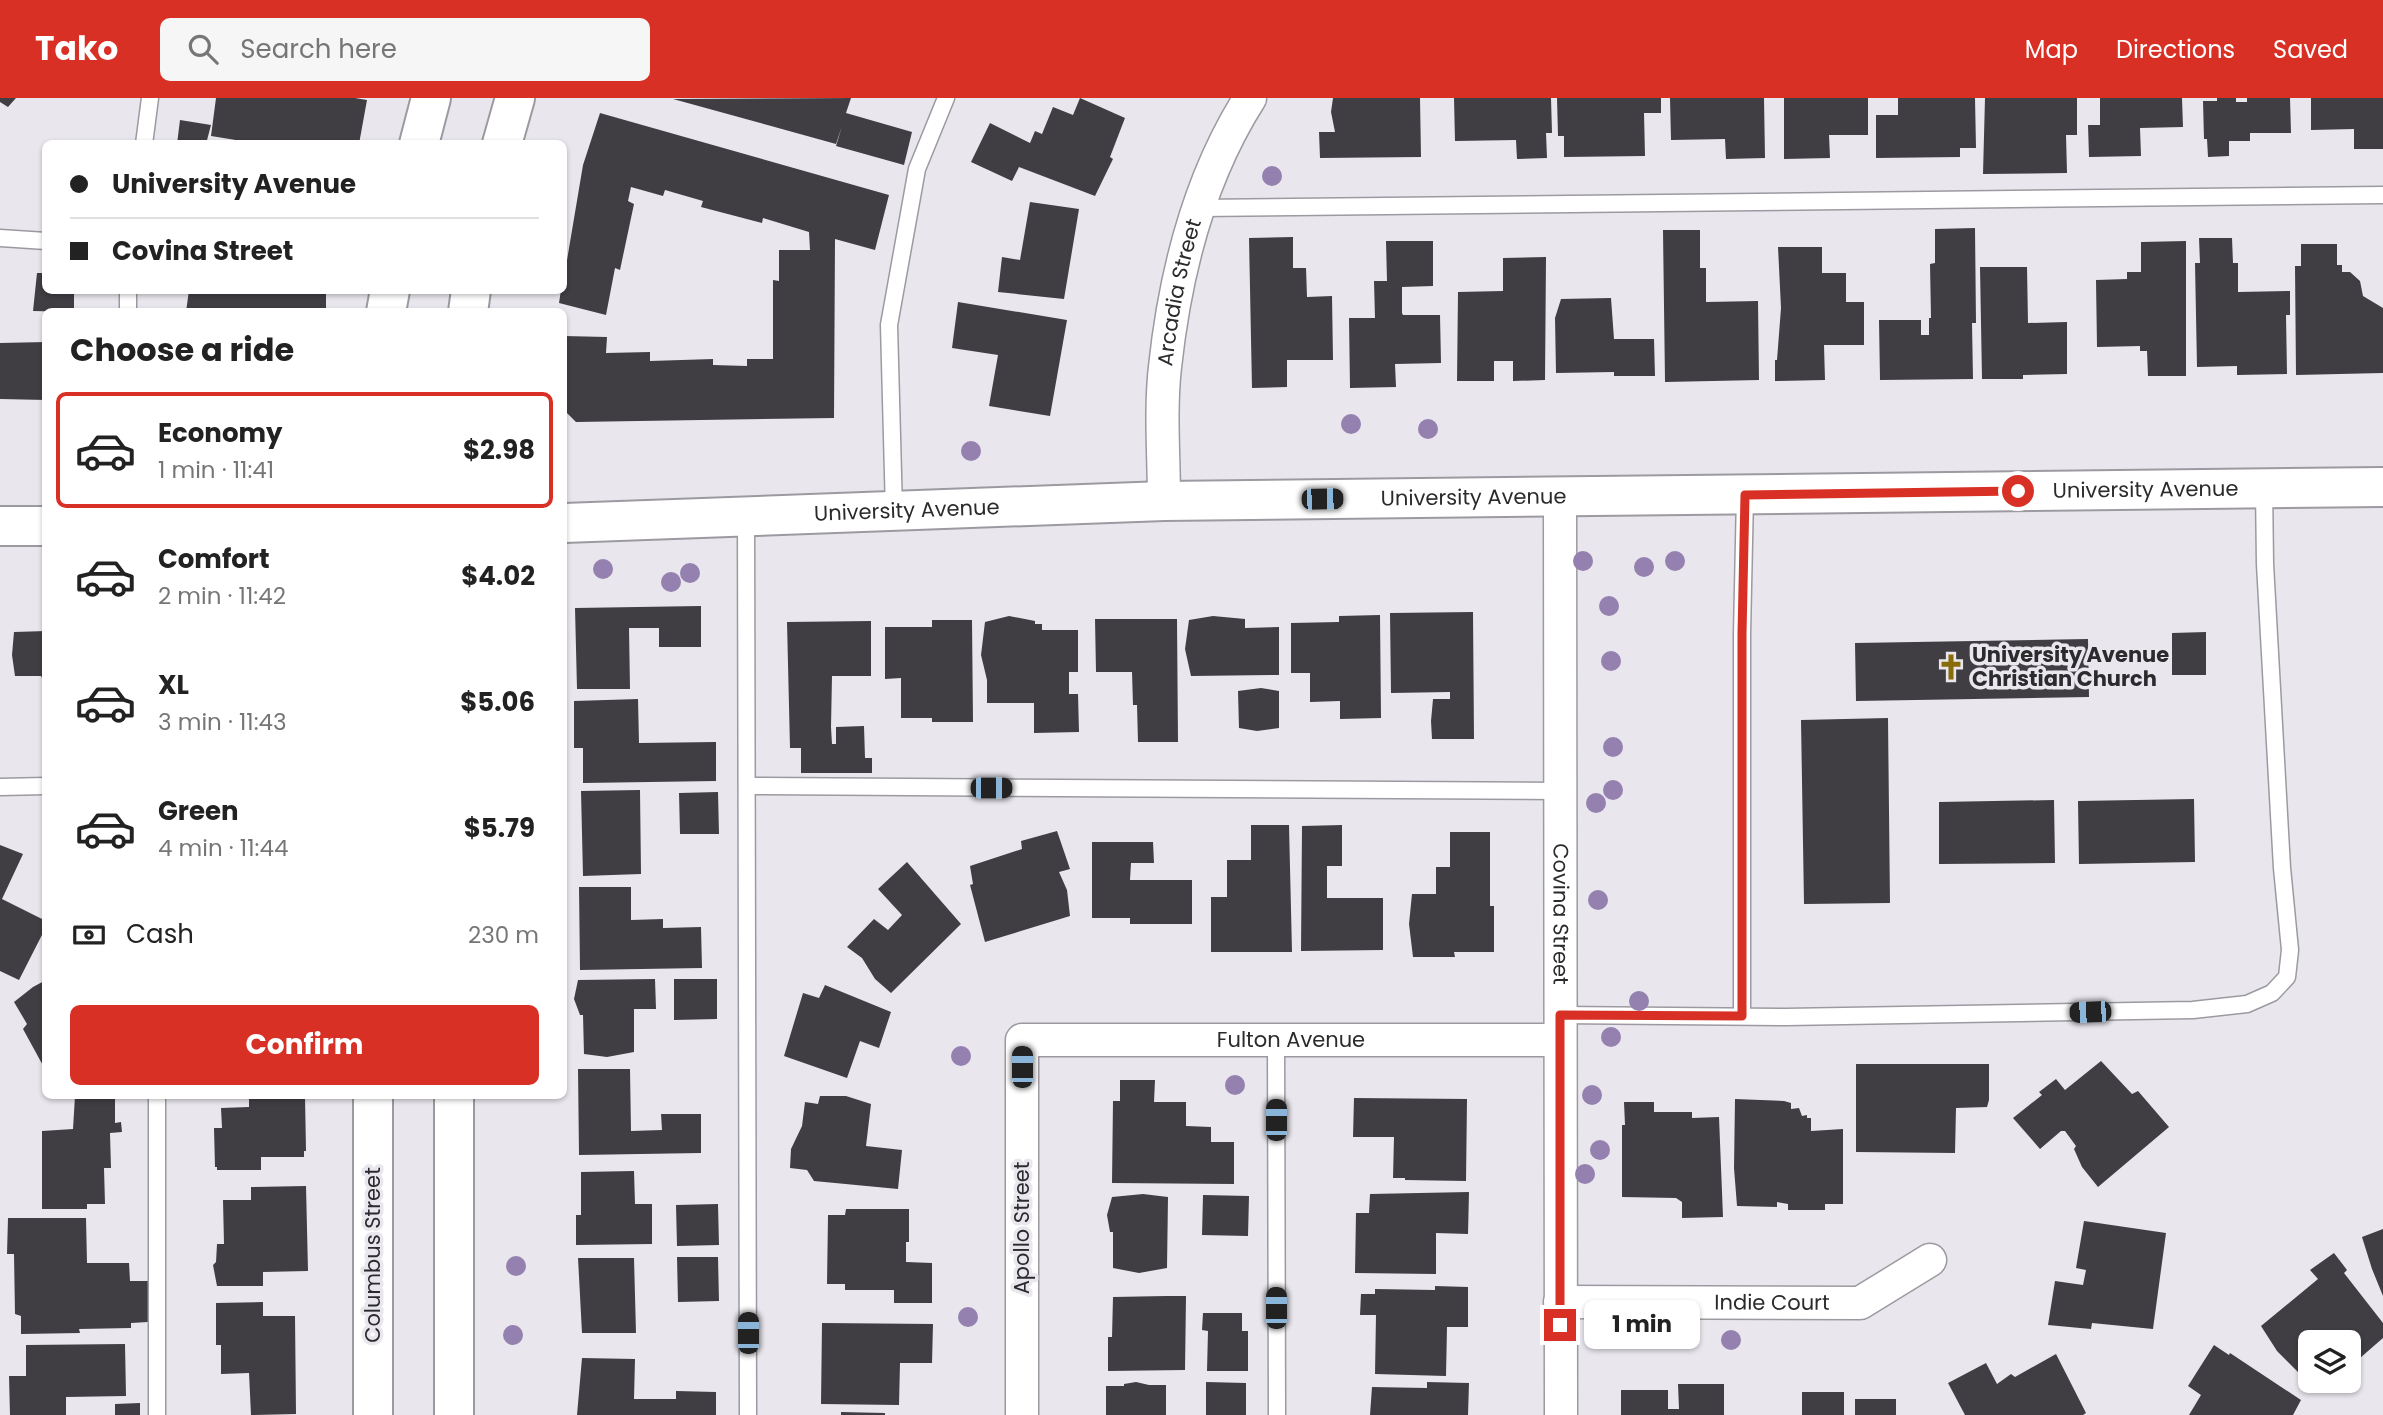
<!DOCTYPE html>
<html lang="en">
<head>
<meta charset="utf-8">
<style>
  :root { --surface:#fff; --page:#f6f6f6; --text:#222; --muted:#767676; --line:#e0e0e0; --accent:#d93025 }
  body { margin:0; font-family:Poppins,sans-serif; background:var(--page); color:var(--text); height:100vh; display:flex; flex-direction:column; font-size:26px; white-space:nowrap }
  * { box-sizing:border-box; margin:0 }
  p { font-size:23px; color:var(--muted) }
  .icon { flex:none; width:38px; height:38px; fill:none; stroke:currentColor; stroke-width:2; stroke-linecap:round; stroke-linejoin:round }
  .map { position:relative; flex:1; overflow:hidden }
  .sheet { position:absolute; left:42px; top:210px; width:525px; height:791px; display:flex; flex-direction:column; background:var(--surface); border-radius:10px; box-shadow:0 2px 5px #0004 }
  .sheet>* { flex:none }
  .banner { position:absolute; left:42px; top:42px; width:525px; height:154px; border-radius:10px; box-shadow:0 2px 5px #0004; display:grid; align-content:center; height:154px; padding:0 28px; background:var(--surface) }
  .fabs { position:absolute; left:2298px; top:1232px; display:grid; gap:14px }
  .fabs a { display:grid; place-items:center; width:63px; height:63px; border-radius:10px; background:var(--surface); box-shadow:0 2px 5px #0004; font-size:35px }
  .end { position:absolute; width:32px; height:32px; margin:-16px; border:9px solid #d93025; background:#fff; box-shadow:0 0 0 4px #fff }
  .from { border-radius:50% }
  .bubble { position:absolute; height:49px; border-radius:10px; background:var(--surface); box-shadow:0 2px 5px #0004; font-size:23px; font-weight:700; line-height:49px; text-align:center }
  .car { position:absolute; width:21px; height:42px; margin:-21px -10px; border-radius:9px; box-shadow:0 0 5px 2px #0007; background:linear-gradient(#222 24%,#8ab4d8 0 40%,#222 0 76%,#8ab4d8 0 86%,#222 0) }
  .banner b { display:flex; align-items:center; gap:24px; height:66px; font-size:26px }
  .banner b+b { border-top:2px solid var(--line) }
  .banner i { width:18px; height:18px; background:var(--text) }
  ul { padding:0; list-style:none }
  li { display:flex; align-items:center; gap:21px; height:116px; margin:0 14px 10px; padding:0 14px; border:4px solid transparent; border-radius:10px }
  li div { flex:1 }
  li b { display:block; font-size:26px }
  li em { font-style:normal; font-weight:700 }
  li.on { border-color:var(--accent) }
  li>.icon { width:63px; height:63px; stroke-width:1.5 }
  h2 { padding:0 28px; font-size:32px; line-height:84px }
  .pay { display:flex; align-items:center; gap:18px; height:77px; padding:0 28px; font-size:26px }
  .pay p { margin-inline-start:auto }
  .primary-button { display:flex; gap:14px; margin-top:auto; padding:14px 28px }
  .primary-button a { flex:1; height:80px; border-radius:10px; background:var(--accent); color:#fff; font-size:28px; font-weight:700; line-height:80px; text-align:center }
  header { display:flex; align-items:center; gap:42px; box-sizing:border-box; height:98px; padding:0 35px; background:var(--accent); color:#fff }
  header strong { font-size:33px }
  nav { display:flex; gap:38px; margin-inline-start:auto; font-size:24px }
  .search { width:490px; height:63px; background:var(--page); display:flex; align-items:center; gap:18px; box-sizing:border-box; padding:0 24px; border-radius:10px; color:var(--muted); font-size:26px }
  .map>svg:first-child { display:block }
</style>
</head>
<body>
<header>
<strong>Tako</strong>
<div class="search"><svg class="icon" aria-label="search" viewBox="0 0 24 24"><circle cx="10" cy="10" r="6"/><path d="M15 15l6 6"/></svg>Search here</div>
<nav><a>Map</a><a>Directions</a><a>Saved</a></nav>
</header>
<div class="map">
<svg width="2383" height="1317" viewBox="0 0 2383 1317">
  <rect width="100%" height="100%" fill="#e9e7ed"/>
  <!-- building -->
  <path fill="#403e43" d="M0,0H16L8,9L0,4Z
    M216,0H355L367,2L359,46H260L211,38Z
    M851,0L846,15L912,34L904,67L836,48L842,28L836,46L673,1Z
    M1080,0L1125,20L1110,59L1113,61L1095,98L1019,69L1012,83L971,64L990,25L1030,45L1035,33L1042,36L1053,9L1073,17Z
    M1333,0H1420L1421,59L1320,60L1319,34H1335L1331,14Z
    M1454,0H1551L1552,35H1546L1547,60L1517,61L1516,42L1455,43Z
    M1557,0H1661V15H1644L1645,58L1564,59V38H1558Z
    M1670,0H1764L1765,60L1726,61L1725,41L1671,42Z
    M1784,0H1868V37H1829L1830,60L1784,61Z
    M1898,0H1975L1976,50H1960V59L1876,60V17H1898Z
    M1985,0H2077V37H2066L2067,75L1983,76Z
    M2100,0H2182L2183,29L2140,30L2141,58L2089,59L2088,27H2100Z
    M2217,0H2236V4H2247V0H2290L2291,35H2250V43H2229V58L2208,59L2207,41H2204L2203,3H2217Z
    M2311,0H2383V51H2354V31L2311,32Z
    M600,15L889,97L875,152L835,141L834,320L576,324L564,312V238L607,239L606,255L650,254V263L713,261V267L747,268V261H773V182L779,183V152H810L809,134L763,120L762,125L701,109L703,103L665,92L663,98L631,89L628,103L634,106L620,172L615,170L606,217L559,205L561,192H564V180L583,67Z
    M180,22L211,27L206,46H177Z
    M208,42L226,44V46H208Z
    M1030,104L1079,111L1064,201L998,194L1002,159L1020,162Z
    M1975,130L1976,225H1972L1973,281L1880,282L1879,222H1921V237H1929V220H1931L1930,166L1935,165V131Z
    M1663,132H1700V170H1706V204L1758,203L1759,282L1665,284Z
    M1293,139V170H1306L1307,199L1332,198L1333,262H1287V289L1252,290L1249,140Z
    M2199,140H2232L2233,165H2238V194L2290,193V217H2286L2287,276L2237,277V268L2197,269L2195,165H2200Z
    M1386,143H1433V188L1402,189V215L1403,217H1440L1441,265L1395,266L1396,289L1350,290L1349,220H1375L1374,183H1387Z
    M2186,143V278H2148L2147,253H2140V248L2097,249L2096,182L2127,181V174H2141V144Z
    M2301,146H2337V167H2342V174H2350L2360,183L2363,198L2383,210V275L2296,277L2295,168H2301Z
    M1778,149H1822V175H1846V204H1864V247H1824L1825,282L1775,283V262H1777L1781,210Z
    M1546,159L1545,282L1513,283V263H1494V283H1457L1458,194L1503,193V160Z
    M1980,169H2027L2028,225L2067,224V276L2023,277V281H1982Z
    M37,175H46V192H74V214L33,213Z
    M189,192H326V214H186Z
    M1611,200L1614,241H1654L1655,278H1614V274L1556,275L1555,220L1561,201Z
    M958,204L1067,222L1050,318L989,308L998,257L952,250Z
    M46,244V302L0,301V245Z
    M701,508V549H659V530H629L630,591H577L575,510Z
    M1473,514L1474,641H1432L1431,623L1433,601H1450V594L1391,595L1390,515Z
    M1380,517L1381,620L1340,621V603L1310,604V575H1291V525L1339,524V518Z
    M1009,518L1035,523V526H1042V532H1078V574H1069V596H1078L1079,634L1034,635V605H987V582L981,557L985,524Z
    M1213,518L1245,521V530L1279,529V577L1191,578L1185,551L1189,522Z
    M1095,521H1177L1178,644H1138L1137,607H1133L1132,574H1096Z
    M932,522H972L973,624H932V620H901V580L885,581V529H932Z
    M871,523V578H832L831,629L832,646H836V629L864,628L865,660H872V675H801V650H790L787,524Z
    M46,533V587L41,578H15L12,557L14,534Z
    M2206,534V577H2172V535Z
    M2088,541L2089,599L1856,603L1855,545Z
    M1261,590L1279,593V630L1257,633L1239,630L1238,593Z
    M638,601L639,645L716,644V683L583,685V650H574V603Z
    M1888,620L1890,805L1804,806L1801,622Z
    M640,692L641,776L583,778L581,693Z
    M718,694L719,736H680L679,695Z
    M2194,701L2195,764L2079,766L2078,703Z
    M2054,702L2055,765L1939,766V704Z
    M1251,727H1289L1292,854H1211V799H1227V762H1251Z
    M1342,727V768H1327V800H1383V852L1301,853L1302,728Z
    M1057,733L1070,771L1059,774L1067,792L1070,818L985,844L970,787L973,786L970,768L1022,751L1021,743Z
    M1450,734H1490V808H1494V854H1454L1455,859H1413L1409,826L1412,796H1436V769H1450Z
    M1092,744H1153L1154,765H1131L1130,782H1192V826H1130V820H1092Z
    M0,747L23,756L2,801L46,823V829L19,882L0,873Z
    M907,764L961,826L891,895L875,881L862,860L847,849L874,821L888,832L902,817L878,791Z
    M579,789H631V822L663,821V830L701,829L702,870L580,872Z
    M655,881L656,911H634V954L607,959L584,956L583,917H580L574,901L578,882Z
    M674,881H717V921L674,922Z
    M46,882V973L23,931L27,926L14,904L33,889Z
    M825,887L891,914L879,950L860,943L847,980L784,958L803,895L819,900Z
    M2101,963L2132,996L2138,993L2169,1029L2098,1089L2082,1069L2074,1051L2076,1048L2065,1033H2061L2040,1051L2013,1020L2042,997L2039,994L2056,981L2065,992Z
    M1856,966H1989V1002L1987,1009L1956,1010L1955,1055L1856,1054Z
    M578,971H630L631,1033L662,1032L661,1016H701V1055L579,1057Z
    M1120,982H1155L1154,1004H1186V1028L1211,1029V1044H1234V1086L1112,1085L1113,1003H1120Z
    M75,998H115V1025L121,1024L122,1034L110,1035L111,1070H104L105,1106H87V1111H42V1033L73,1031Z
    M249,998H305L306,1053H304V1059H261V1072H217V1069H215L214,1030H222L221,1010L249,1009Z
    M820,998H846L871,1006L866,1048L902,1052L898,1091L814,1083L807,1072L790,1070L791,1051L802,1028L805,1004L818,1006Z
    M1354,1000L1467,1001L1466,1083L1405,1082V1080H1393L1394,1039H1353Z
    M1735,1001L1784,1003L1791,1005V1011L1799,1010L1802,1018L1807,1017V1020H1811V1033L1843,1031V1106H1825V1112H1788V1106L1777,1104V1109L1737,1108L1734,1070Z
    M1624,1004H1654V1014H1692V1020L1719,1019L1723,1119L1682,1120V1104L1676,1100L1622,1099V1027H1625Z
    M634,1073L635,1106H652V1146L576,1147V1117H581V1074Z
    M306,1088L308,1173L263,1174V1188H217L213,1167L216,1164L217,1146H224L223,1102H251V1089Z
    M1469,1094L1468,1136L1436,1135V1176L1355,1175L1356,1115H1369L1370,1096Z
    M1143,1096L1168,1099L1167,1170L1139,1175L1113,1170V1134H1110L1107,1117L1112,1099Z
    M1203,1097L1249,1098L1248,1138L1202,1137Z
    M718,1106L719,1147L677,1148L676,1107Z
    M846,1111H909V1144H906V1164L932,1165V1205H894V1192H845V1186H827L828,1117H845Z
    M8,1120H86L87,1165H129L130,1183H148V1224L131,1225V1230L79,1231L80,1235L21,1236V1218L15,1216L14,1156H7Z
    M2084,1123L2166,1135L2153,1231L2092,1225L2091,1231L2048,1227L2055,1183L2083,1187L2086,1172L2076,1170Z
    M2383,1131V1198L2372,1171L2362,1139Z
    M2334,1155L2347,1172L2344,1175L2383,1225V1240L2360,1260L2341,1235L2332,1244H2310V1266L2300,1276L2277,1253L2261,1228L2318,1181L2310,1172Z
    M677,1159H718L719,1203L678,1204Z
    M578,1160H634L636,1235H582Z
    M1435,1188L1468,1189V1229H1447L1446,1278L1375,1276L1376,1217H1360L1361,1196H1375V1191L1435,1192Z
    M1166,1198H1186L1185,1272L1108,1273V1239H1112L1113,1199Z
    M263,1204V1218H295L296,1316L251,1317L249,1275L221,1276V1247H216V1205Z
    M1203,1215H1242V1233H1248V1273H1207L1208,1233L1202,1232Z
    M822,1225L933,1226L932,1265H900L899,1307L821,1306Z
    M125,1246L126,1298L66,1299V1317H10L9,1278H26V1247Z
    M2214,1247L2229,1257L2230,1255L2301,1302L2293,1317H2189L2201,1297L2188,1288Z
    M2056,1256L2086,1315L2083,1317H1965L1948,1285L1986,1265L1997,1286L2011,1276L2015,1279Z
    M582,1260L635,1261L634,1301H676V1293L716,1294V1317H577Z
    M1136,1284L1149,1287H1166V1317H1106V1288H1124V1286Z
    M1206,1284L1246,1285V1317H1206Z
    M1427,1284L1469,1285L1468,1317H1370L1372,1289L1427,1290Z
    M1678,1286H1724V1317H1621V1292H1668V1311H1679Z
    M1802,1294H1844V1317H1802Z
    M1855,1301H1896V1317H1855Z
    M140,1305V1317H115V1306Z
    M841,1314L885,1315V1317H841Z"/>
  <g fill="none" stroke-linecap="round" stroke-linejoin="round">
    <!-- lane casing -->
    <g stroke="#9c9aa0" stroke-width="19">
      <path id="lane" d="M144,46L150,0
        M1200,110L2383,97
        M0,140L46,143
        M128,214V192
        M894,413L889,227L917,71L946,0
        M746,418L748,1317
        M747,688L1560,693
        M0,689L46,688
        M1560,917L1786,919L2193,912L2247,906L2272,895L2287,879L2290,852L2282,770L2265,466L2264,390
        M1742,918V536L1745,397
        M1276,942L1277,1317
        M157,998V1317"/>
    </g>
    <!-- street casing -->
    <g stroke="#9c9aa0" stroke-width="35">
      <g id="street">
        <path id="s1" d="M1560,398L1561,1317"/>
        <path id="s2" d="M1164,403C1164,359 1160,313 1165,269C1175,176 1199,80 1250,0"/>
        <path id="s3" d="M1560,1204L1860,1205L1930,1162"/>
        <path id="s4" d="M1022,1317V942H1560"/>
      </g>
    </g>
    <!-- secondary casing -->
    <g stroke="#9c9aa0" stroke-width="42">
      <g id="secondary">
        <path d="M419,46L431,0"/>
        <path d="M502,46L515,0"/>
        <path d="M386,214L390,192"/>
        <path d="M468,214L471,192"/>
        <path id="s5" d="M564,425L1164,403L2383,389"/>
        <path d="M0,428H46"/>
        <path d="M373,998V1317"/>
        <path d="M454,1317V998"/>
      </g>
    </g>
    <!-- lane -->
    <use href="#lane" stroke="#fff" stroke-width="16"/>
    <!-- street -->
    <use href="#street" stroke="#fff" stroke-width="32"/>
    <!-- secondary -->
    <use href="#secondary" stroke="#fff" stroke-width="38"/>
  </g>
  <!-- trees -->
  <g fill="#9481af">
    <circle cx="1272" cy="78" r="10"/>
    <circle cx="1351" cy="326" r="10"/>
    <circle cx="1428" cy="331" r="10"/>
    <circle cx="971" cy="353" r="10"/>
    <circle cx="1583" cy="463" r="10"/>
    <circle cx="1675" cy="463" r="10"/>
    <circle cx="1644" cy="469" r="10"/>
    <circle cx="603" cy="471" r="10"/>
    <circle cx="690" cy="475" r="10"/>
    <circle cx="671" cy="484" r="10"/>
    <circle cx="1609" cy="508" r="10"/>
    <circle cx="1611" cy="563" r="10"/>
    <circle cx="1613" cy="649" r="10"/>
    <circle cx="1613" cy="692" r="10"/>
    <circle cx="1596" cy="705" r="10"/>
    <circle cx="1598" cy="802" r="10"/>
    <circle cx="1639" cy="903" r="10"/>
    <circle cx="1611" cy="939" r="10"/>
    <circle cx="961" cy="958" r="10"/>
    <circle cx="1235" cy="987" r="10"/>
    <circle cx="1592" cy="997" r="10"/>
    <circle cx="1600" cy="1052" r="10"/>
    <circle cx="1585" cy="1076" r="10"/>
    <circle cx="516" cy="1168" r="10"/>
    <circle cx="968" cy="1219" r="10"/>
    <circle cx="513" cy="1237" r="10"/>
    <circle cx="1731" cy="1242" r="10"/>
  </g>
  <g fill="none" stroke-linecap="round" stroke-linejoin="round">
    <!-- route -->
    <path stroke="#d93025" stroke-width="9" d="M1560,1227V917L1742,918V536L1745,397L2018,393"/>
  </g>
  <!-- icons -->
  <defs>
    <g id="church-bare" transform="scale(2.1)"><path d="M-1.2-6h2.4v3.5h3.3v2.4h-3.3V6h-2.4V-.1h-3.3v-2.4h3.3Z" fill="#886c0a" stroke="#e9e7ed" stroke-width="2.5" paint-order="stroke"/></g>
  </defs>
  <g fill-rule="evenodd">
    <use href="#church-bare" x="1951" y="569"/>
  </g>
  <g text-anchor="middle" stroke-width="7" stroke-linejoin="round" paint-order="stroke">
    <!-- street labels -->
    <g font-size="21" fill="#2b2b2d" stroke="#e9e7ed">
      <text dy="7" stroke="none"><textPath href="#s2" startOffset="210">Arcadia Street</textPath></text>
      <text dy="7" stroke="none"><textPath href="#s5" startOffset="1582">University Avenue</textPath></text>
      <text dy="7" stroke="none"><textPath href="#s5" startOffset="910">University Avenue</textPath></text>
      <text dy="7" stroke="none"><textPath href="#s5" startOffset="343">University Avenue</textPath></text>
      <text dy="7" stroke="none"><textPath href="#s1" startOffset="418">Covina Street</textPath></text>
      <text dy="7" stroke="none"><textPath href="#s4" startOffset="644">Fulton Avenue</textPath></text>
      <text transform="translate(1022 1130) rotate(-90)" y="7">Apollo Street</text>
      <text transform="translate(373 1157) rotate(-90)" y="7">Columbus Street</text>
      <text dy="7" stroke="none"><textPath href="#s3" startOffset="212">Indie Court</textPath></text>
    </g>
    <!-- poi labels -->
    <g font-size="21" font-weight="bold" fill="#2b2b2d" stroke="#e9e7ed" text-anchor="start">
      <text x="1972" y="564">University Avenue<tspan x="1972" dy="24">Christian Church</tspan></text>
    </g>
  </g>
</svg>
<div class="fabs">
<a><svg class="icon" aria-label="layers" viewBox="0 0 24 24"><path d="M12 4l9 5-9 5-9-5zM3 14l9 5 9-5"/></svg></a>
</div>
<i class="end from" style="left:2018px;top:393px"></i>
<i class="end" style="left:1560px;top:1227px"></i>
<div class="bubble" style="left:1584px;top:1202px;width:116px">1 min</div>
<i class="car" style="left:1322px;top:401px;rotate:89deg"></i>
<i class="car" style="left:991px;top:690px;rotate:90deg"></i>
<i class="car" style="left:2090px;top:914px;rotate:268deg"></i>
<i class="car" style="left:1022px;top:969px;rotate:0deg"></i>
<i class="car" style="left:1276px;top:1022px;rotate:0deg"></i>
<i class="car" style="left:1276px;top:1210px;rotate:0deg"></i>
<i class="car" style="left:748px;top:1235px;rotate:0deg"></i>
<div class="banner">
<b><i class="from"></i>University Avenue</b>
<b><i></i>Covina Street</b>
</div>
<section class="sheet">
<h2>Choose a ride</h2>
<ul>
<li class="on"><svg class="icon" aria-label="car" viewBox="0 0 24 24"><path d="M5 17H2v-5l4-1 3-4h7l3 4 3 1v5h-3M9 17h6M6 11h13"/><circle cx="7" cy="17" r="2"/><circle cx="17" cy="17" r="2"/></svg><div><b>Economy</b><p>1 min · 11:41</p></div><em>$2.98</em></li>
<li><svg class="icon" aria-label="car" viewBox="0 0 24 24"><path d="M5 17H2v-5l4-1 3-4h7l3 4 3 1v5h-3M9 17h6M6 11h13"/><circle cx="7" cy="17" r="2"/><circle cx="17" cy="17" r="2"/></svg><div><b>Comfort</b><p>2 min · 11:42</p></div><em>$4.02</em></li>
<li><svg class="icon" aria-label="car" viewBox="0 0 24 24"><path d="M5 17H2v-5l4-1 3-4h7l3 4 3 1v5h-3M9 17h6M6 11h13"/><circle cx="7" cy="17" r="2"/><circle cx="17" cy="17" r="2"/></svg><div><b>XL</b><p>3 min · 11:43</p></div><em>$5.06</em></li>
<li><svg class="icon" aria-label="car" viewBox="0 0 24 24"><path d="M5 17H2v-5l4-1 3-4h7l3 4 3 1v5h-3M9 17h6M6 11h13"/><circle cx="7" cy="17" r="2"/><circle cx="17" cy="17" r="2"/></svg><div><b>Green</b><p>4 min · 11:44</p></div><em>$5.79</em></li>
</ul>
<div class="pay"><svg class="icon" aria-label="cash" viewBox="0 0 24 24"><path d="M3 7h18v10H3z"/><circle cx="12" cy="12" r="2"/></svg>Cash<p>230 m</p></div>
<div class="primary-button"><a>Confirm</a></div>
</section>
</div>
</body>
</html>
